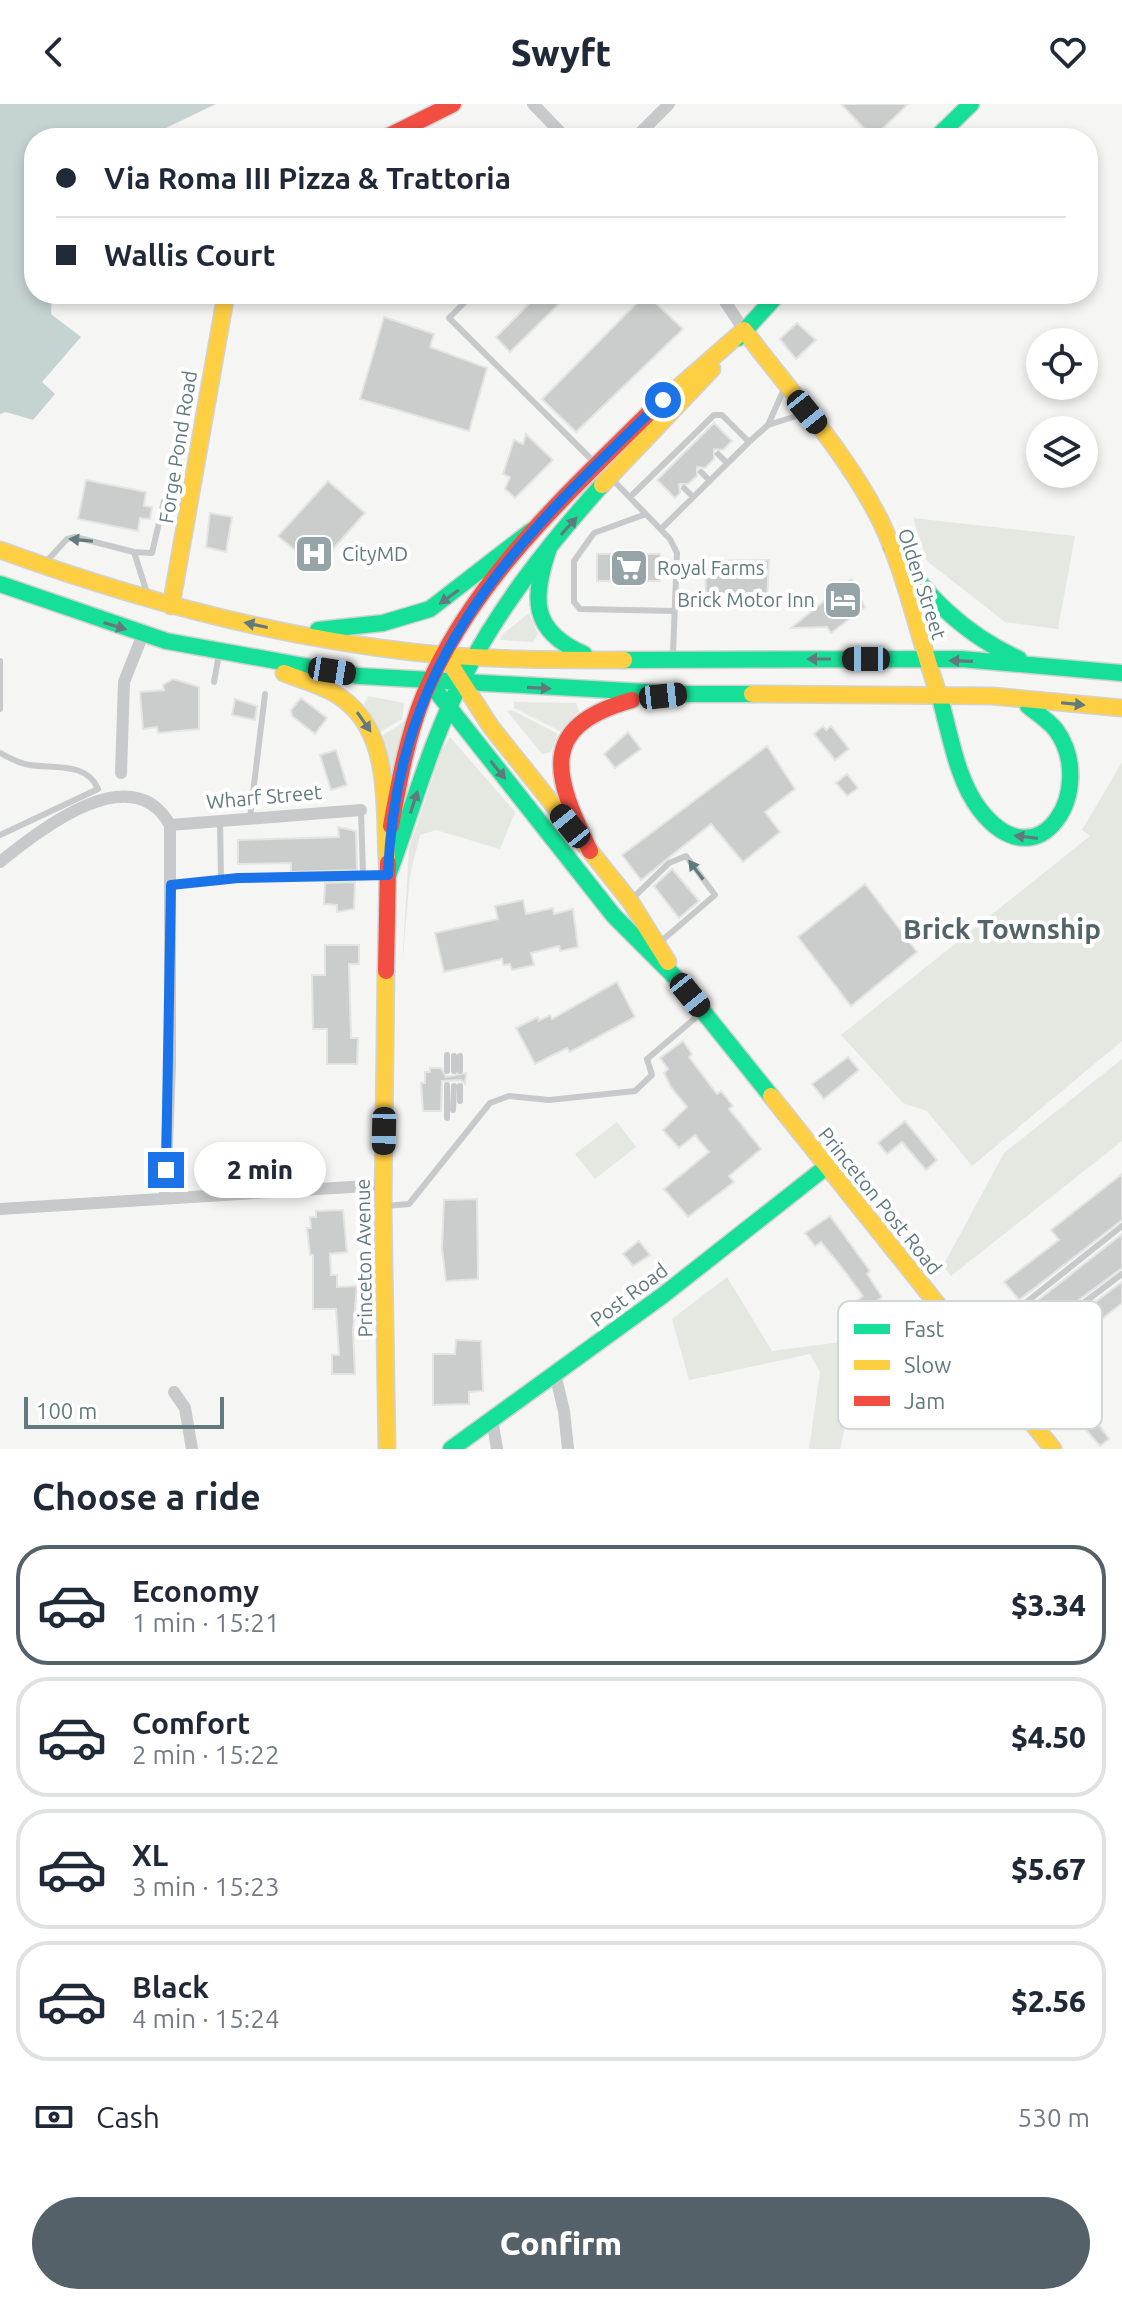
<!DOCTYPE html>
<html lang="en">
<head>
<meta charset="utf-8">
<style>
  :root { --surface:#fff; --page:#f6f6f7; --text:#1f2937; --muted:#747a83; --line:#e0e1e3; --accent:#546169 }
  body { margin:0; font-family:Ubuntu,sans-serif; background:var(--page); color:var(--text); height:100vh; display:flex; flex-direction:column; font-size:30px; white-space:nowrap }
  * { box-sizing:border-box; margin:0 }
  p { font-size:26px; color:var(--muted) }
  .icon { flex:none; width:44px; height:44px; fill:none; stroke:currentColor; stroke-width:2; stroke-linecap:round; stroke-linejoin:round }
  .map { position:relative; height:1345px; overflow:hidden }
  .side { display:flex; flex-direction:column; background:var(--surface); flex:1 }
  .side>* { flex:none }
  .banner { position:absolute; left:24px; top:24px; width:1074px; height:176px; border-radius:32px; box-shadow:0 4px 12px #0003; display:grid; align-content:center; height:176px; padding:0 32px; background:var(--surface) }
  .tools { position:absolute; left:1026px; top:224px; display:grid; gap:16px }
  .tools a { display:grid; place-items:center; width:72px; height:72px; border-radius:50%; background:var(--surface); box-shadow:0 4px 12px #0003; font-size:40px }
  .scale { position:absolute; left:24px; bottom:20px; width:200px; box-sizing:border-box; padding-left:8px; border:4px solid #617a7e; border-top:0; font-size:22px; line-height:28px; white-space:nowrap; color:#617a7e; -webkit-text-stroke:6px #fff; paint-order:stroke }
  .end { position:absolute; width:36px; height:36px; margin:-18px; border:10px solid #1a73e8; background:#fff; box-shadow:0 0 0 4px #fff }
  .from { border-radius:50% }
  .bubble { position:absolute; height:56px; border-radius:28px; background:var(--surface); box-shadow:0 4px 12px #0003; font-size:26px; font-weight:800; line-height:56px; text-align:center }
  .car { position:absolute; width:24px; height:48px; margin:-24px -12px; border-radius:10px; box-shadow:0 0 6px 2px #0007; background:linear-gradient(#222 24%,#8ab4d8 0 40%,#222 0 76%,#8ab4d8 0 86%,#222 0) }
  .banner b { display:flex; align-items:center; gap:28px; height:76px; font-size:30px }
  .banner b+b { border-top:2px solid var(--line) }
  .banner i { width:20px; height:20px; background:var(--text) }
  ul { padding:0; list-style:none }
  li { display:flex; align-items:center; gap:24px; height:120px; margin:0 16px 12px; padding:0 16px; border:4px solid var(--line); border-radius:32px }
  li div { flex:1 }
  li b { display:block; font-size:30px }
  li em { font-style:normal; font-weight:800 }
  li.current { border-color:var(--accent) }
  li>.icon { width:72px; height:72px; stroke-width:1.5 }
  h2 { padding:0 32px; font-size:36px; line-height:96px }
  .pay { display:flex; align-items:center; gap:20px; height:88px; padding:0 32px; font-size:30px }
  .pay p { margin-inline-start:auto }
  .button { display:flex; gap:16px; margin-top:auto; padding:16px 32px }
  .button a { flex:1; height:92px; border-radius:48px; background:var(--accent); color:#fff; font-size:32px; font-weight:800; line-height:92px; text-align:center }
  header { display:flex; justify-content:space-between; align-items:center; height:104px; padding:0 32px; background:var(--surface); font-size:36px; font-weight:800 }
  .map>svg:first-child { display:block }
</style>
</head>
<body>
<header><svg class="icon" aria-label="back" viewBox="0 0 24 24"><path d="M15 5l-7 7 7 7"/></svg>Swyft<svg class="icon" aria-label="heart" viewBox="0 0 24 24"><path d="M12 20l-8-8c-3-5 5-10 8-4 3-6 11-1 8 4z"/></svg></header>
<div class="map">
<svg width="1122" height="1345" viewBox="0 0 1122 1345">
  <rect width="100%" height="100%" fill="#f5f5f4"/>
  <!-- green -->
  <path fill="#e5e7e1" d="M913,414L1075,432L1058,525L1005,518L927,457Z
    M529,509L538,530L533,538L500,536L503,530Z
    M368,592L404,599L402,615L380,628L364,600Z
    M514,598L576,599L579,607L560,627L514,604Z
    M512,606L558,630L551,648L542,650L507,607Z
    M411,613L392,675L382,632Z
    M450,633L515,708L500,745L436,726L420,731L410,771L402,863L409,744L442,646Z
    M1122,658V937L972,1062L927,1007L903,999L841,931L1090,732L1082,726Z
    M1122,955V1037L951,1172L943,1162L1004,1049Z
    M617,1018L636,1043L595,1075L575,1050Z
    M727,1173L772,1247L864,1235L840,1345H809L820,1268L810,1250L689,1276L672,1215Z"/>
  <!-- water -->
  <path fill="#c6d3d3" d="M0,0H216L145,34H34V190H52L51,210L81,233L42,278L55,290L33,316L6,308L0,310Z"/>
  <!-- building -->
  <path fill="#cbcdcd" stroke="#e4e4e4" stroke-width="2" d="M841,0H908L873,34Z
    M539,190H569L510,248L496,233Z
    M646,190L683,225L576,328L542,295Z
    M384,213L434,230L430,243L487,264L469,327L360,295Z
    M797,219L816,236L796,255L780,235Z
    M714,319L732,337L723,346L714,345V355L705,364L697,363V372L688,380H679L680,389L675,394L657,376Z
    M526,330L553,356L515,394L505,385L510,373L503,370L514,336L523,340Z
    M86,376L146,388L144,402L152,403L150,415L140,414L138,427L78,415Z
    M328,377L365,409L316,464L278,432Z
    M210,409L232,413L226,448L206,443Z
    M597,450H660V477H597Z
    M769,456L767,496L731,498L730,494L706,493L705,457Z
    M851,475L860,486L857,489L865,503L831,529L827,523L791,524Z
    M173,575L199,583V625L158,629L157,623L143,625L140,588L164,586L163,581Z
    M301,594L327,614L315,630L292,612L291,606Z
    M235,595L257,602L255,616L232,611Z
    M823,622L826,626L831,622L849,645L835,656L814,630Z
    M628,628L641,645L615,664L604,650Z
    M767,642L795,685L765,708L780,728L743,758L711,720L641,776L622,751Z
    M336,646L347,681L331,686L320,651Z
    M847,670L858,684L847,692L836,679Z
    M338,723L356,727L357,766L291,768V759L238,760V736L339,733Z
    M672,765L699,797L679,814L654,782Z
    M355,778L354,805L337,808V801L324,800L325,779Z
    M865,780L917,848L851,902L798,833Z
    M523,796L526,810L553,804L554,810L573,805L578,843L560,847L559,842L531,849L534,861L512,866L510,860L503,861L502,855L444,868L435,829L498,815L495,802Z
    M325,841H359V860H349L351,934H358L357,960H327V925H313L312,871H325Z
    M617,878L635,913L570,948L567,944L535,960L516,924L538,913L539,917L550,911L552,915Z
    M683,937L692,950L689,953L717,990L721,987L733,1002L729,1005L761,1045L729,1072L734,1078L688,1113L664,1085L709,1048L695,1031L679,1044L663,1026L687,1003L671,983L664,969L668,965L660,954Z
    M848,953L859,966L824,995L812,980Z
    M430,964H441L446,973L466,969L465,980L461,976L442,977L441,1007H423L421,979H425V968H430Z
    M905,1017L937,1056L926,1066L902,1038L887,1050L878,1039Z
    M1122,1070V1116L1019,1196L1004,1178L1059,1136L1051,1126Z
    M477,1095L478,1175L446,1177L442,1144L444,1096Z
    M343,1106L347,1148L330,1150L331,1171H337V1183L357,1182L353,1227L355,1270H332V1251H339L336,1205H313V1151H310L307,1124H311L310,1113H316V1107Z
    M830,1112L870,1167L867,1170L882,1193L875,1198L881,1206L870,1213L858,1196L863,1192L840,1161L821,1138L815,1142L805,1129Z
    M1122,1130V1164L1041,1224L1027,1205Z
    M639,1137L650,1151L633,1162L623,1150Z
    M1122,1178V1199L1066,1244L1054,1229Z
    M456,1236L481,1237L483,1287L469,1288V1300L433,1301V1250H455Z
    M1086,1303L1109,1335L1100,1342L1074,1312Z"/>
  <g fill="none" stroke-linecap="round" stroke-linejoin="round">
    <!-- fast casing -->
    <g stroke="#d1d2d2" stroke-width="19">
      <path id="fast" d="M936,34L971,0
        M738,234L778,190
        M891,442C926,491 963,530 1019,555
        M549,444C532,494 530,527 584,550
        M0,480L166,537L359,572L681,590H752
        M318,526L383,519L430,505L531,427
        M624,556L961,555L1122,569
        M429,578L614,812L677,875L771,992
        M939,591C950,628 956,675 980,706C1040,782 1098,684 1056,626C1049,617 1037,609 1028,602
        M389,769C413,704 431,636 463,574C499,503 549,440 602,381
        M451,1345L662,1192L826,1063"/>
    </g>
    <!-- slow casing -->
    <g stroke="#d1d2d2" stroke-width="19">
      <path id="slow" d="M744,226C790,288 845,346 880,416C907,471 918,534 939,591
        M648,310L744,226
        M602,381L712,265
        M0,446C134,495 270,532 412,548C482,556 554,556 624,556
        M171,502L226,190
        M444,550L491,623L630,797L668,858
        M284,569C306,578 333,584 350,601C394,640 383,718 388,771
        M752,590L992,592L1122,604
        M386,867L383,1102L387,1345
        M771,992L1053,1345"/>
    </g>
    <!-- jam casing -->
    <g stroke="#d1d2d2" stroke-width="19">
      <path id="jam" d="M385,34L453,0
        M391,722C399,678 407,633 424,591C471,478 562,395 648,310
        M590,747C555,673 535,623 632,596
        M386,867L388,759"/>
    </g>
    <!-- lane -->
    <path stroke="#c7c9ca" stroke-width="6" d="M469,194L449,214L594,358
      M768,321L803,310
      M718,350L727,359
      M701,368L710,377
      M611,374L670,435L677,449L673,549
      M684,384L693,393
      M630,393L714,311H722L749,338L768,321L784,285
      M646,410L594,429L574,457V498L580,505L675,507
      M661,425L749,338
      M134,448L152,449L164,397L188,402
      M45,459L67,435L75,433L134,448L147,489
      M0,557V605
      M214,578L219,550
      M0,649C10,654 20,660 30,661C55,665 87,658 98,685L0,731
      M361,706L363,771
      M250,714L265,590
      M221,776L385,771
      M172,781L221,776L220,717
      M633,794L669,759L686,752L715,791L659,839
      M447,967V951
      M454,967V952
      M460,967V952
      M460,982V997
      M453,1006L454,982
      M447,1014V981
      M386,1102L409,1100L490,999L509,992L549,996L635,987L652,971L647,955L700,910
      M1014,1215L1019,1204L1122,1122
      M971,1239L1008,1214L1036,1235L1122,1170"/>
    <!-- street -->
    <path stroke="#c7c9ca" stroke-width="12" d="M533,0L566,34
      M635,34L669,0
      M720,190L744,226
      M469,194L473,190
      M121,669L124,578L143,530
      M170,721L361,706
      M0,758C40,726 132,652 170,721V959L165,1093
      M0,1105L383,1081
      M555,1270L564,1307L568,1345
      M174,1288L185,1304L192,1345
      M492,1315L497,1345"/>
    <!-- fast -->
    <use href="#fast" stroke="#16e098" stroke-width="16"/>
    <!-- slow -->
    <use href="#slow" stroke="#ffcf43" stroke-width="16"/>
    <!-- jam -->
    <use href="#jam" stroke="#f24e42" stroke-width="16"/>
  </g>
  <!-- one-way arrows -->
  <defs><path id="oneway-solid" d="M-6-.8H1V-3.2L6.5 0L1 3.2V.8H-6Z" transform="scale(2)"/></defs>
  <g fill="#617a7e">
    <use href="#oneway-solid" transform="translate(569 422) rotate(-48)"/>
    <use href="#oneway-solid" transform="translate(81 436) rotate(-174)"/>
    <use href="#oneway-solid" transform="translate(449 493) rotate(144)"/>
    <use href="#oneway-solid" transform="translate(256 521) rotate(-168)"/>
    <use href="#oneway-solid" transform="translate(115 522) rotate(17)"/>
    <use href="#oneway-solid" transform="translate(819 555) rotate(-180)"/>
    <use href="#oneway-solid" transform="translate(961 557) rotate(-178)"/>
    <use href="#oneway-solid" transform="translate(539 584) rotate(3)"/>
    <use href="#oneway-solid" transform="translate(1073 600) rotate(6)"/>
    <use href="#oneway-solid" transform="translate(364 618) rotate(55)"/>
    <use href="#oneway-solid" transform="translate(498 666) rotate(51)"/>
    <use href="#oneway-solid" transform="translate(414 698) rotate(-72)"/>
    <use href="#oneway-solid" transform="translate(1026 733) rotate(-173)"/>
    <use href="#oneway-solid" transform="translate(696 766) rotate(-127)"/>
  </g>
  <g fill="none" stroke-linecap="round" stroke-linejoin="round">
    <!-- route -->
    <path stroke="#1a73e8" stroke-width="10" d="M166,1066L171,781L238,774L388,771C396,553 514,438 663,296"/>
  </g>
  <!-- icons -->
  <defs>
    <g id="hospital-square" transform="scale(2)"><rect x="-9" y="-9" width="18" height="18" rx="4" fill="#95a5a7" stroke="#fff"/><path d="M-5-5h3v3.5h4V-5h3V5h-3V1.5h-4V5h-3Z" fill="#fff"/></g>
    <g id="supermarket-square" transform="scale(2)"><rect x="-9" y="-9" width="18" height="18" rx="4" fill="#95a5a7" stroke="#fff"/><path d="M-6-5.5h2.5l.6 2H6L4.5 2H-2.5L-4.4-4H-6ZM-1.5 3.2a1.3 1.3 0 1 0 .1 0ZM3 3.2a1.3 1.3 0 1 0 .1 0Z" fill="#fff"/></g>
    <g id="hotel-square" transform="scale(2)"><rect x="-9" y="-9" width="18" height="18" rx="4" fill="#95a5a7" stroke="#fff"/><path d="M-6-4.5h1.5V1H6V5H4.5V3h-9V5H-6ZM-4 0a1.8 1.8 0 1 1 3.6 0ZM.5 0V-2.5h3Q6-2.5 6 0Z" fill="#fff"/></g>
  </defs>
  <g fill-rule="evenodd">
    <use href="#hospital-square" x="314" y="450"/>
    <use href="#supermarket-square" x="629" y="464"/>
    <use href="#hotel-square" x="843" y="496"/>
  </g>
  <g text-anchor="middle" stroke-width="8" stroke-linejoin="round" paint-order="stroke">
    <!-- street labels -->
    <g font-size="20" fill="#617a7e" stroke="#fff">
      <text transform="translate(178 343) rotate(-81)" y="7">Forge Pond Road</text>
      <text transform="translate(922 480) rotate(72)" y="7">Olden Street</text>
      <text transform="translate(264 693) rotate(-5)" y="7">Wharf Street</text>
      <text transform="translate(880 1097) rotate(51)" y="7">Princeton Post Road</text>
      <text transform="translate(364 1154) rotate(-91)" y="7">Princeton Avenue</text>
      <text transform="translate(629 1191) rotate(-37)" y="7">Post Road</text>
    </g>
    <!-- poi labels -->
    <g font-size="20" fill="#617a7e" stroke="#fff" text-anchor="start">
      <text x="342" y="457">CityMD</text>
      <text x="657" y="471">Royal Farms</text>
      <text x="815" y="503" text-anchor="end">Brick Motor Inn</text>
    </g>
    <!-- district labels -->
    <g font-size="28" font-weight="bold" fill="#536569" stroke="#fff">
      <text x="1002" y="835">Brick Township</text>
    </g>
  </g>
  <!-- legend -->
  <rect x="838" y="1197" width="264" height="128" rx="12" fill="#fff" stroke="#d0d7d8" stroke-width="2"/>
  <rect x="854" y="1220" width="36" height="10" fill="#16e098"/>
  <rect x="854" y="1256" width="36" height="10" fill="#ffcf43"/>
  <rect x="854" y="1292" width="36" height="10" fill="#f24e42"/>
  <g font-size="22" fill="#617a7e">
    <text x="904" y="1233">Fast</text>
    <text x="904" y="1269">Slow</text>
    <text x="904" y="1305">Jam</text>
  </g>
</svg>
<div class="tools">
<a><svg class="icon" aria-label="locate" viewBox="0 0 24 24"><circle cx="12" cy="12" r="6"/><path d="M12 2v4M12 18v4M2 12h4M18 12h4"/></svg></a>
<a><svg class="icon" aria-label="layers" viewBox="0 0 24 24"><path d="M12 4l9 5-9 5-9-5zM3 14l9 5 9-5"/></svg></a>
</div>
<div class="scale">100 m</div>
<i class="end from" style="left:663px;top:296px"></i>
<i class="end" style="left:166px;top:1066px"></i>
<div class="bubble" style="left:194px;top:1038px;width:132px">2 min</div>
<i class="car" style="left:807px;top:308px;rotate:141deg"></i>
<i class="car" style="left:866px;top:555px;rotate:270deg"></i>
<i class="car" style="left:332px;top:567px;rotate:99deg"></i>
<i class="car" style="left:663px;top:592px;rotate:84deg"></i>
<i class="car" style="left:570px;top:722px;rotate:321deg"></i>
<i class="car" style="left:690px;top:891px;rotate:141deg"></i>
<i class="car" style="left:384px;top:1027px;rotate:181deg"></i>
<div class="banner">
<b><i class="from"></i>Via Roma III Pizza &amp; Trattoria</b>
<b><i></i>Wallis Court</b>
</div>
</div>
<section class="side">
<h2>Choose a ride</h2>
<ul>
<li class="current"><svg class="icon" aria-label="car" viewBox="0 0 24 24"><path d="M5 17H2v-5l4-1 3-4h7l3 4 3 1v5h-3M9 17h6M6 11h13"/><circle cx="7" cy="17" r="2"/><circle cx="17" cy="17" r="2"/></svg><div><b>Economy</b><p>1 min · 15:21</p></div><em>$3.34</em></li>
<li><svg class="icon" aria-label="car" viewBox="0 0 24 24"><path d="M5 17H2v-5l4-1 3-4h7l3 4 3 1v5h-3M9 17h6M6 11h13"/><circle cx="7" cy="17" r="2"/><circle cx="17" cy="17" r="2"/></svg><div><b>Comfort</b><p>2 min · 15:22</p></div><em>$4.50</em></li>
<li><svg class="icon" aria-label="car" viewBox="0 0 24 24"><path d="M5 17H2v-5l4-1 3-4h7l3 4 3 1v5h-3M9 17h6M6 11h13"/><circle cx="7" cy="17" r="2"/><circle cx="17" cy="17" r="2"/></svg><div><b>XL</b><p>3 min · 15:23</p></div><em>$5.67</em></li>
<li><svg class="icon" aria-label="car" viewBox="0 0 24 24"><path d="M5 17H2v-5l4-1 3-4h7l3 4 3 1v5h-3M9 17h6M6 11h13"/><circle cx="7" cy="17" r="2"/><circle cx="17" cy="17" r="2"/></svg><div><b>Black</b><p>4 min · 15:24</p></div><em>$2.56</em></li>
</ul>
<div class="pay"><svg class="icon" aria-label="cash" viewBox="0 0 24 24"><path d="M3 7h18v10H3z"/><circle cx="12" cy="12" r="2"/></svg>Cash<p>530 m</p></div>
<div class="button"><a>Confirm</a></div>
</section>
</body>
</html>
